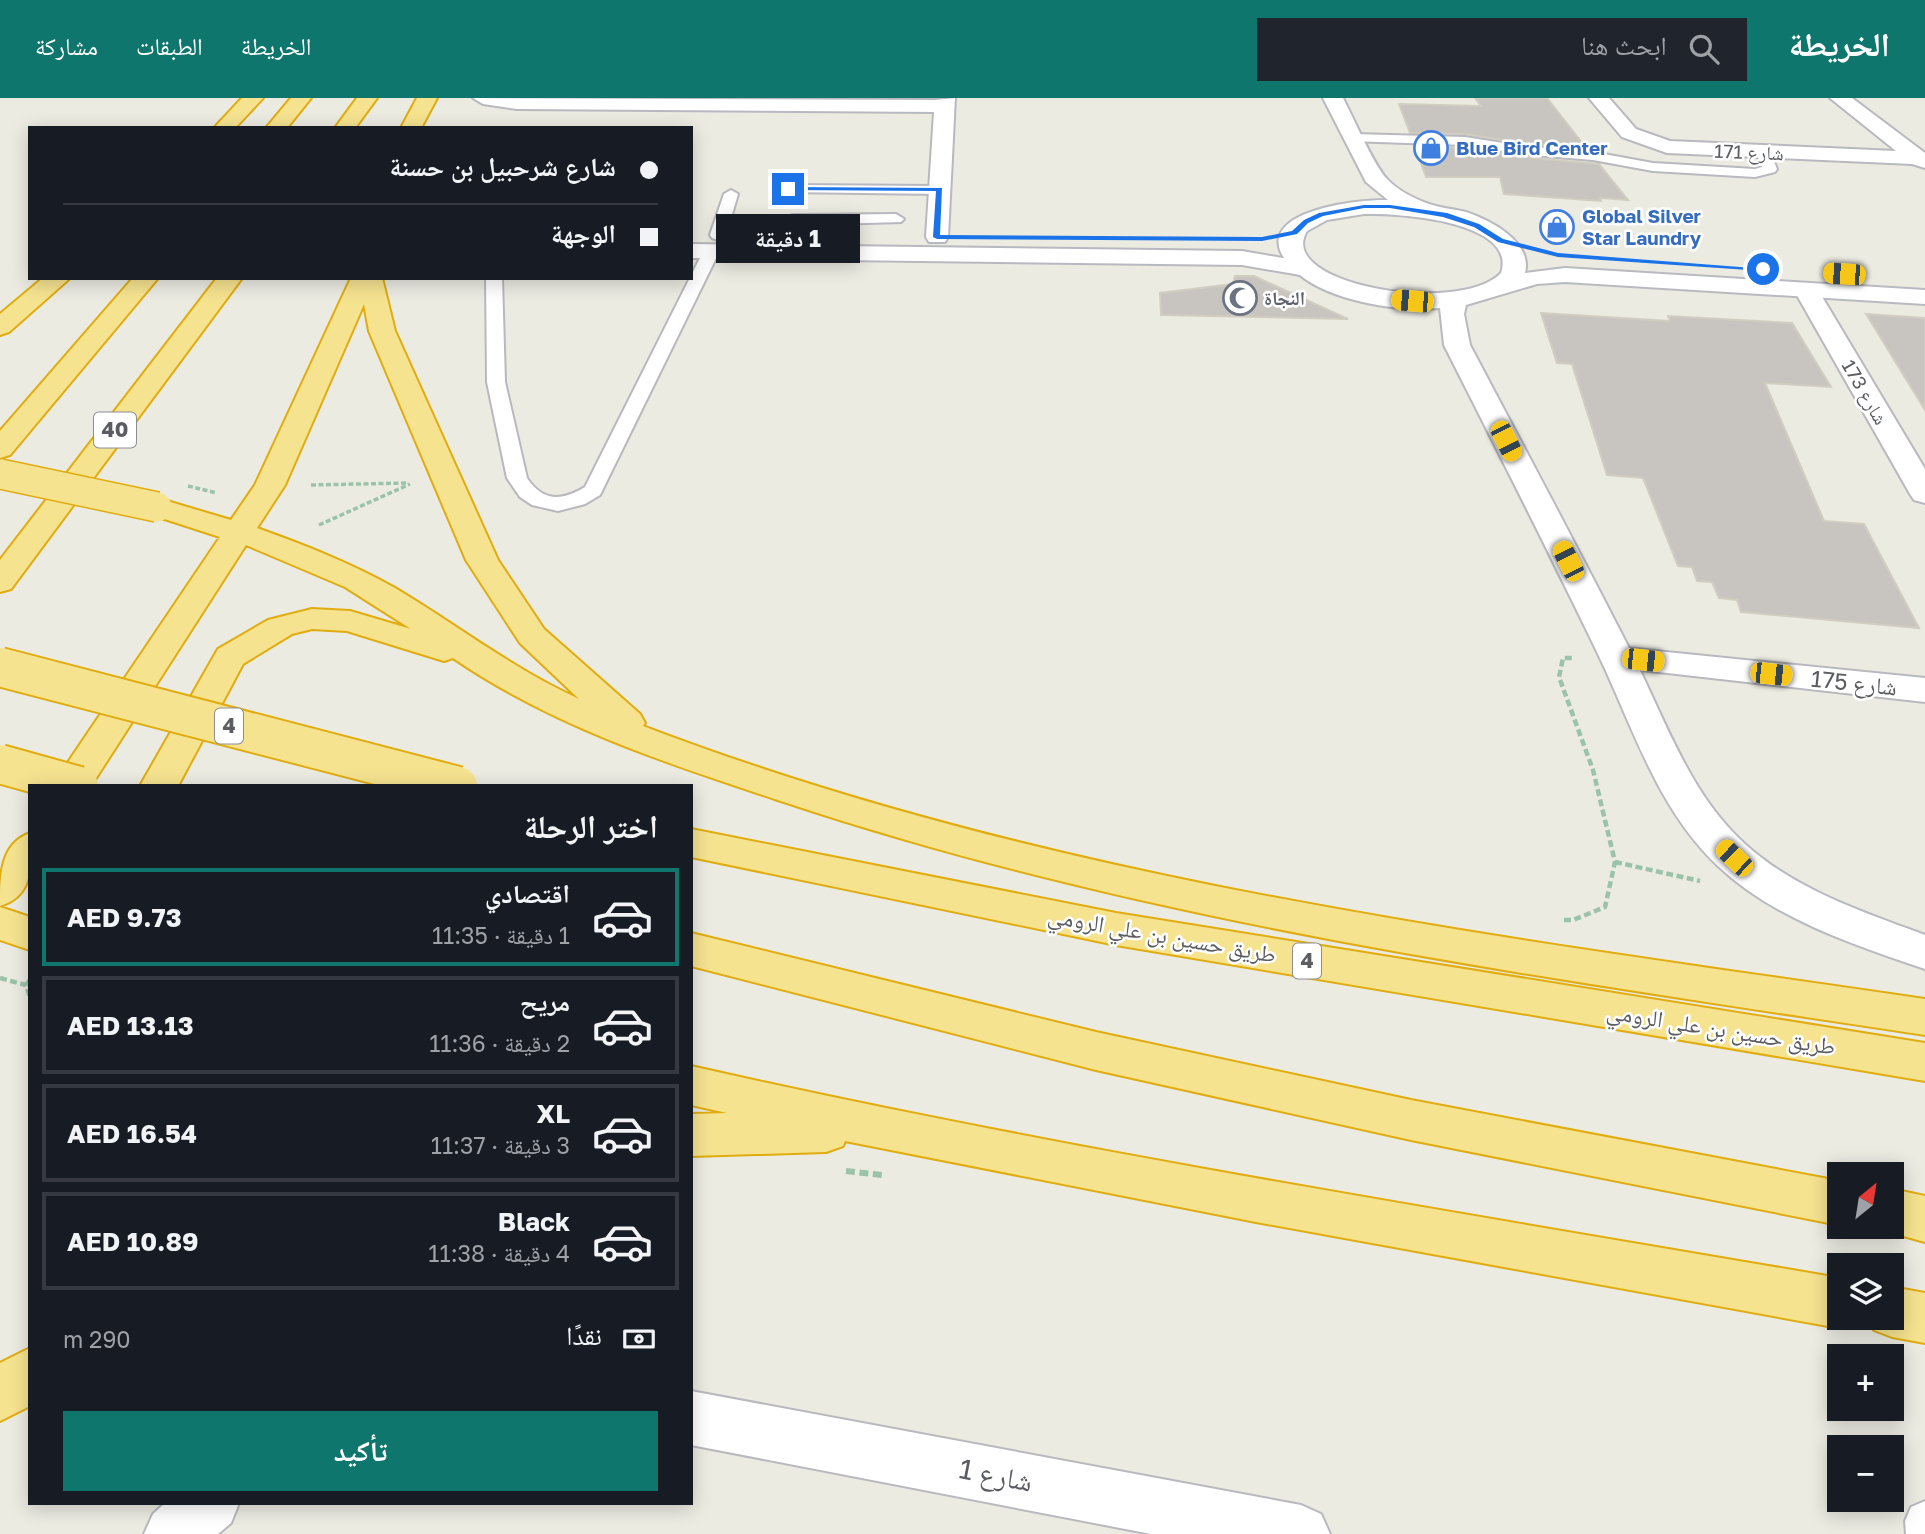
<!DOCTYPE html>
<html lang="ar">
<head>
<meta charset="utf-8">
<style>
  :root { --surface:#171b24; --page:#20242c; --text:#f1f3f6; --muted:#9ea1a6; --line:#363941; --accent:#0f766e }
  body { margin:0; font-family:"Golos Text","Noto Naskh Arabic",sans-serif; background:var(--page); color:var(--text); direction:rtl; height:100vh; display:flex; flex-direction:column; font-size:26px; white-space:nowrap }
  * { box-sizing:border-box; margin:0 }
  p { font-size:23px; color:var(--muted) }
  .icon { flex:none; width:38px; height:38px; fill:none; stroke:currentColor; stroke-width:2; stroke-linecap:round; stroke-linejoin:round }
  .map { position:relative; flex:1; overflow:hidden; direction:ltr }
  .sheet { position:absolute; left:28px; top:686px; width:665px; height:721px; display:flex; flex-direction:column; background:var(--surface); border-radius:0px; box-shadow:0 4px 18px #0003; direction:rtl }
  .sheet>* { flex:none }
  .top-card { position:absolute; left:28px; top:28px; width:665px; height:154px; border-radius:0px; box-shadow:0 4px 18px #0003; direction:rtl; display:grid; align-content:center; height:154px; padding:0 35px; background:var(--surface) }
  .needle { width:46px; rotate:30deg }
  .tools { position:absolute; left:1827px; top:1064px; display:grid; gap:14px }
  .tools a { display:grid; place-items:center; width:77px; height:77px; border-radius:0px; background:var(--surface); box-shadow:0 4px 18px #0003; font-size:35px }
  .end { position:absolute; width:32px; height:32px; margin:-16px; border:9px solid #1a73e8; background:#fff; box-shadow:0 0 0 4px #fff }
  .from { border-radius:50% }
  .bubble { position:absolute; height:49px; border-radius:0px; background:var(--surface); box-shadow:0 4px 18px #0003; font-size:23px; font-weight:700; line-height:49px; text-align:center; direction:rtl }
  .car { position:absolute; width:21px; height:42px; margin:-21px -10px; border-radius:9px; box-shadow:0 0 5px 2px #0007; background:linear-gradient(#f5c518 24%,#345 0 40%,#f5c518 0 76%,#345 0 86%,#f5c518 0) }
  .top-card b { display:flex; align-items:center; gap:24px; height:66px; font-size:26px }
  .top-card b+b { border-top:2px solid var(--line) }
  .top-card i { width:18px; height:18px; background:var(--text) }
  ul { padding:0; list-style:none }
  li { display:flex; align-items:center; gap:21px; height:98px; margin:0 14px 10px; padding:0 21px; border:4px solid var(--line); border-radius:0px }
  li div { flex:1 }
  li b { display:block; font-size:26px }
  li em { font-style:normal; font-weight:700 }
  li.selected { border-color:var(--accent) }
  li>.icon { width:63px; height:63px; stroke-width:1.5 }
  h2 { padding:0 35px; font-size:32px; line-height:84px }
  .pay { display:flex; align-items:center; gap:18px; height:77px; padding:0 35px; font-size:26px }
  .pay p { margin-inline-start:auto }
  .button { display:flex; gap:14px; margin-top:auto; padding:14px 35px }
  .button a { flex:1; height:80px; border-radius:0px; background:var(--accent); color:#fff; font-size:28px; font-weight:700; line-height:80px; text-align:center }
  header { display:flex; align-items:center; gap:42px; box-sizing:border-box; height:98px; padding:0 35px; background:var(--accent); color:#fff }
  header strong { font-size:33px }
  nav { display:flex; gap:38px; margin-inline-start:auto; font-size:24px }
  .search { width:490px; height:63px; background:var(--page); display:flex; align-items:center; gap:18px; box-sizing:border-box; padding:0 24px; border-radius:0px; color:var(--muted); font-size:26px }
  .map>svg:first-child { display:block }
</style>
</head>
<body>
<header>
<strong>الخريطة</strong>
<div class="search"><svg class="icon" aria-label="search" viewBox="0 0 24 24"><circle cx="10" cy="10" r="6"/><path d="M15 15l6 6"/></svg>ابحث هنا</div>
<nav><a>الخريطة</a><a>الطبقات</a><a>مشاركة</a></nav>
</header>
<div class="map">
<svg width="1925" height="1436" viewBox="0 0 1925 1436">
  <rect width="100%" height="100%" fill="#ecebe2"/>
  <!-- building -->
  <path fill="#c8c5c0" stroke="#d1cdc1" stroke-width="2" d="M1475,0H1547L1587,51L1522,45L1465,36L1410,35L1399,6L1481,8Z
    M1415,48L1465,50L1522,59L1599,66L1628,102L1600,100L1601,103L1504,96L1500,79H1426Z
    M1235,178H1254L1348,221L1161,217L1160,195L1233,186Z
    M1541,215L1670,223L1668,218L1792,225L1831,289L1765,285L1824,423L1864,426L1919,530L1741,514L1737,502L1719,500L1712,484L1697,483L1692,469L1678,468L1643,380L1607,377L1572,266L1557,265Z
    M1866,216L1925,220V312Z"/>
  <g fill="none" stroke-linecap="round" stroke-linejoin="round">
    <!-- lane casing -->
    <g stroke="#b8b9be" stroke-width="4">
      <path id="lane" d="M1354,36L1465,39L1522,48L1593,54L1653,65L1755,71L1762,69L1756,54L1763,50L1770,54L1777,71L1775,74L1755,79L1653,73L1593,62L1522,56L1465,47L1349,43L1347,40Z
        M788,87L940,88L947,92L940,96L783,94L781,91L783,88Z
        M731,92L738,96L726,137L718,142L712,140L710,137L724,96Z
        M896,116L904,121L901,124L799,127L794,141L788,143L780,138L784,122L792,117Z
        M711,149L719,154L600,397L585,406L558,413L532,407L520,399L507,380L487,284L486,180H502L505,284L527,380C543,404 562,403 585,389L703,154Z
        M1925,1403V1436H1906L1905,1423L1911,1409Z"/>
    </g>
    <!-- street casing -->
    <g stroke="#b8b9be" stroke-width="4">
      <path id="street" d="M473,0L935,2L955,0L948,139L945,144H929L926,139L934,14L517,11L483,6Z
        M1589,0H1609L1636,31L1670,43L1896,53L1830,0H1852L1925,55V70L1912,66L1667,55L1622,39Z
        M691,146L1242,153L1306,164L1314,166L1318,171L1314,176L1306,178L1242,167L691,160Z
        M1806,185L1815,187L1818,192L1925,371V405L1914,402L1910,396L1794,192L1797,187Z
        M1617,549L1925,580V604L1605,568L1600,560L1605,552Z
        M691,1293L1301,1407L1321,1416L1330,1436H1151L691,1347Z
        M165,1405H239L231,1425L218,1436H144L153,1416Z"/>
    </g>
    <!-- secondary casing -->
    <g stroke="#b8bac0" stroke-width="4">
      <path id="secondary" d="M1323,0H1343C1353,19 1374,68 1387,81C1397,92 1415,101 1429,106C1440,110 1454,111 1466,114C1489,122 1533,143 1525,175L1565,170L1925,192V206L1565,184L1537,186L1466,207L1464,216L1470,247C1524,349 1578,450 1630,552C1665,620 1688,695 1746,747C1796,792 1863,814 1925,837V871C1854,847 1772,820 1717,767C1657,710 1633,629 1598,556C1548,452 1496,350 1444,247L1440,210C1397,214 1325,203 1293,171C1238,115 1355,101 1388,102L1366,84ZM1364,116C1395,115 1518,122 1501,175C1460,218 1274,187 1307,133L1327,122Z"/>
    </g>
    <!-- highway casing -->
    <g stroke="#e0ac0f" stroke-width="4">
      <path id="highway" d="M242,0H263L235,30H214Z
        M291,0H311L287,30H266Z
        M357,0H377L355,30H335Z
        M417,0H437L421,30H401Z
        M43,180H70L9,234L0,237V216Z
        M133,180H158L10,357L0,360V333Z
        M217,180H242L11,491L0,494V462Z
        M351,180H382L395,233L498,462L544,531L640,616L645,625L643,628C1054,785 1493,838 1925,901V937C1543,879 1159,828 790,706C675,668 555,630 453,560L444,563L347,533L312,531L292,536L243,566L178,688H140L218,551L268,522L312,511L350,513L411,531L345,489L246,447L91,688H52L220,439L146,415L142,409L146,403L157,400L231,422L255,387ZM364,206L369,233L466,462L520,545L579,601C513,571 457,527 395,490C351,465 304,447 257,430L285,387Z
        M691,731L1116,815L1925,945V983L1116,847L691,759Z
        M30,735C30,765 36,797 0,808C0,778 0,746 30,735Z
        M0,809L30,819V852L0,842Z
        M691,835L1096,934L1411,1002L1839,1083V1127L1411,1042L1096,972L691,868Z
        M691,968C1071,1054 1456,1114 1839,1180V1220H1858L1839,1230L1256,1124L845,1043L843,1048L826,1054L691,1058V1016L727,1015L691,1007Z
        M1892,1091L1925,1098V1144L1875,1130L1892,1129Z
        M1892,1189L1925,1195V1245L1892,1239L1874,1232L1869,1220H1892Z
        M30,1250V1308L0,1323V1265Z"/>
    </g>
    <!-- path-far2 -->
    <path stroke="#9ac3a9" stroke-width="3.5" stroke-dasharray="5 2.5" stroke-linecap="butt" d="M311,387L408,385
      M319,427L410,386"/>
    <!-- path-far1 -->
    <path stroke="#9ac3a9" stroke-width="4.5" stroke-dasharray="7 3.5" stroke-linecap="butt" d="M1615,764L1700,783
      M1564,822H1573L1605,809L1615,764L1593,672L1559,579L1563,560H1574
      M0,880L26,887
      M30,882L26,887L30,899"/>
    <!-- path -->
    <path stroke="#9ac3a9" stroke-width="6" stroke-dasharray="9 4.5" stroke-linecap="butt" d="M846,1073L882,1077"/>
    <!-- lane -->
    <use href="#lane" fill="#fff" fill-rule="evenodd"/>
    <!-- street -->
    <use href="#street" fill="#fff" fill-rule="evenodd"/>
    <!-- secondary -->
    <use href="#secondary" fill="#fff" fill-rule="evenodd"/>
    <!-- highway -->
    <use href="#highway" fill="#f6e390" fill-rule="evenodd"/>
    <!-- highway-bridge-far1 casing -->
    <g stroke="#e0ac0f" stroke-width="32" stroke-linecap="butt">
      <path id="highway-bridge-far1" d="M0,376L157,409"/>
    </g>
    <!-- highway-bridge casing -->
    <g stroke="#e0ac0f" stroke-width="42" stroke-linecap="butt">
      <path id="highway-bridge" d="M0,569L458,688
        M0,666L79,688"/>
    </g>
    <!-- path-bridge -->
    <path stroke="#9ac3a9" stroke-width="3.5" stroke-dasharray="5 2.5" stroke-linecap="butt" d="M188,388L217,395"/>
    <!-- highway-bridge-far1 -->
    <use href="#highway-bridge-far1" stroke="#f6e390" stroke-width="29"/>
    <!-- highway-bridge -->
    <use href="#highway-bridge" stroke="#f6e390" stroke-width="38"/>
  </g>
  <!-- route -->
  <path fill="#1a73e8" d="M788,89L942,90L940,137L1262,139L1292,133L1304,122L1319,115L1364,107H1390L1447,115L1479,126L1503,141L1558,155L1766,171L1763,173L1558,159L1498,144L1474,129L1443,119L1390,110H1364L1323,118L1308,125L1297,136L1262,143L937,141L933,139L936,93L786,92Z"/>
  <!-- icons -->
  <defs>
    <g id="shop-ring" transform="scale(1.75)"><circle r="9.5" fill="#fff" stroke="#3f7fe0" stroke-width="1.5"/><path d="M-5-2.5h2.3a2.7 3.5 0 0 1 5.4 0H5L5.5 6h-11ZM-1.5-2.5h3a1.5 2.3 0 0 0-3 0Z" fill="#3f7fe0"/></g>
    <g id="mosque-ring" transform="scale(1.75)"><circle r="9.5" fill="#fff" stroke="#6b7280" stroke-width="1.5"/><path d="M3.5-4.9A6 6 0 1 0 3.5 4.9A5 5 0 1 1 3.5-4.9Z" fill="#6b7280"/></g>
  </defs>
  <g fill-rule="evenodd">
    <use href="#shop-ring" x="1431" y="50"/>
    <use href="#shop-ring" x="1557" y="129"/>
    <use href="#mosque-ring" x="1240" y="200"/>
  </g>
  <g text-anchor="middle" stroke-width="5" stroke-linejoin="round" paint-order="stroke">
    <!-- far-shop labels -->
    <g font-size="19" font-weight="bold" fill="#366cbe" stroke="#fff" text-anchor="start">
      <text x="1456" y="57">Blue Bird Center</text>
      <text x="1582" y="125">Global Silver<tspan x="1582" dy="22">Star Laundry</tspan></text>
    </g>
    <!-- far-street labels -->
    <g font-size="19" fill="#5b5d62" stroke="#fff">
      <text transform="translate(1749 54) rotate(2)" y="7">شارع 171</text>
      <text transform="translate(1865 294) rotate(60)" y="7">شارع 173</text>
    </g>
    <!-- far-worship labels -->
    <g font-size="19" font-weight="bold" fill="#5b616d" stroke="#fff" text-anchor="start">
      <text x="1264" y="207">النجاة</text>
    </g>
    <!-- shield labels -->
    <g fill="#fff" stroke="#8c8e91" stroke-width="2">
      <rect x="94" y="314.5" width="42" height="35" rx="5"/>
      <rect x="215" y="610.5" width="28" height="35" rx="5"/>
      <rect x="1293" y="845.5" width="28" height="35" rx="5"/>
    </g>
    <g font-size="21" font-weight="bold" fill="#5b5d62">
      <text x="115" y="339">40</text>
      <text x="229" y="635">4</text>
      <text x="1307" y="870">4</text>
    </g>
    <!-- street labels -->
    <g font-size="23" fill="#5b5d62" stroke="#fff">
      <text transform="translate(1854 585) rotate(6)" y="8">شارع 175</text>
      <text transform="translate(1162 837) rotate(10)" y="8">طريق حسين بن علي الرومي</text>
      <text transform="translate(1721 931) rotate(9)" y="8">طريق حسين بن علي الرومي</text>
    </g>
    <!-- near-street labels -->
    <g font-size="28" fill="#5b5d62" stroke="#fff">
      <text transform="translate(996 1377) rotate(11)" y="10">شارع 1</text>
    </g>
  </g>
</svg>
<div class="tools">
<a><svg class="needle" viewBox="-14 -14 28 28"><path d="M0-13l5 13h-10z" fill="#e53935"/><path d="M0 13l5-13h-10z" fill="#9ea1a6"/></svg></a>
<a><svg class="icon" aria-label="layers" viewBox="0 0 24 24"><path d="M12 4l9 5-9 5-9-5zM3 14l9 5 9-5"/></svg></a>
<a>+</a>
<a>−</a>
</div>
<i class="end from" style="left:1763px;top:171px"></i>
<i class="end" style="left:788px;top:91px"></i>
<div class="bubble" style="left:716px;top:116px;width:144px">1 دقيقة</div>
<i class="car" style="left:1844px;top:176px;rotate:274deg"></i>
<i class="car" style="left:1412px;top:203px;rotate:275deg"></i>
<i class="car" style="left:1506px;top:343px;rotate:153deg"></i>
<i class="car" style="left:1568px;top:463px;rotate:333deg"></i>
<i class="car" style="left:1643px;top:562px;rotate:96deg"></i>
<i class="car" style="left:1771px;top:576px;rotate:96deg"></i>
<i class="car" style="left:1734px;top:760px;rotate:314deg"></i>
<div class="top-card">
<b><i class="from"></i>شارع شرحبيل بن حسنة</b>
<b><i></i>الوجهة</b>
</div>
<section class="sheet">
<h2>اختر الرحلة</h2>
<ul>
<li class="selected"><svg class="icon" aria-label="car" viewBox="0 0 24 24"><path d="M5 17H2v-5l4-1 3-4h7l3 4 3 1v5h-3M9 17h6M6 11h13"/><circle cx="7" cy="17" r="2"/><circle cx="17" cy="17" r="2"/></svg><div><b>اقتصادي</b><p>1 دقيقة · 11:35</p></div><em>AED 9.73</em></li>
<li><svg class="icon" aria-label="car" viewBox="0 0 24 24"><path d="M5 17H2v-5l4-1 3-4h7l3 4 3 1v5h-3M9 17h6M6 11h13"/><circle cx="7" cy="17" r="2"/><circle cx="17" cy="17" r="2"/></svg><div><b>مريح</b><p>2 دقيقة · 11:36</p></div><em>AED 13.13</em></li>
<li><svg class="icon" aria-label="car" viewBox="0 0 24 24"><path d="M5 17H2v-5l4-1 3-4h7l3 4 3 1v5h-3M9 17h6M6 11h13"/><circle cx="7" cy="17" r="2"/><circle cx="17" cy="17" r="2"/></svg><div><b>XL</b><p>3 دقيقة · 11:37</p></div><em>AED 16.54</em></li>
<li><svg class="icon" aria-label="car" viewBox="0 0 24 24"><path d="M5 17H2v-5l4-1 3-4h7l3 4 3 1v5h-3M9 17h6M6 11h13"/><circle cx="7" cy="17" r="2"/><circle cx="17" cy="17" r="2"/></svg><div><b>Black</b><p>4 دقيقة · 11:38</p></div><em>AED 10.89</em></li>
</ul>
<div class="pay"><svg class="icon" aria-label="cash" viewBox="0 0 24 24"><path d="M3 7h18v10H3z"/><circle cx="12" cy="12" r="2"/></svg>نقدًا<p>290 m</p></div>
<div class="button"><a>تأكيد</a></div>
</section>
</div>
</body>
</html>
